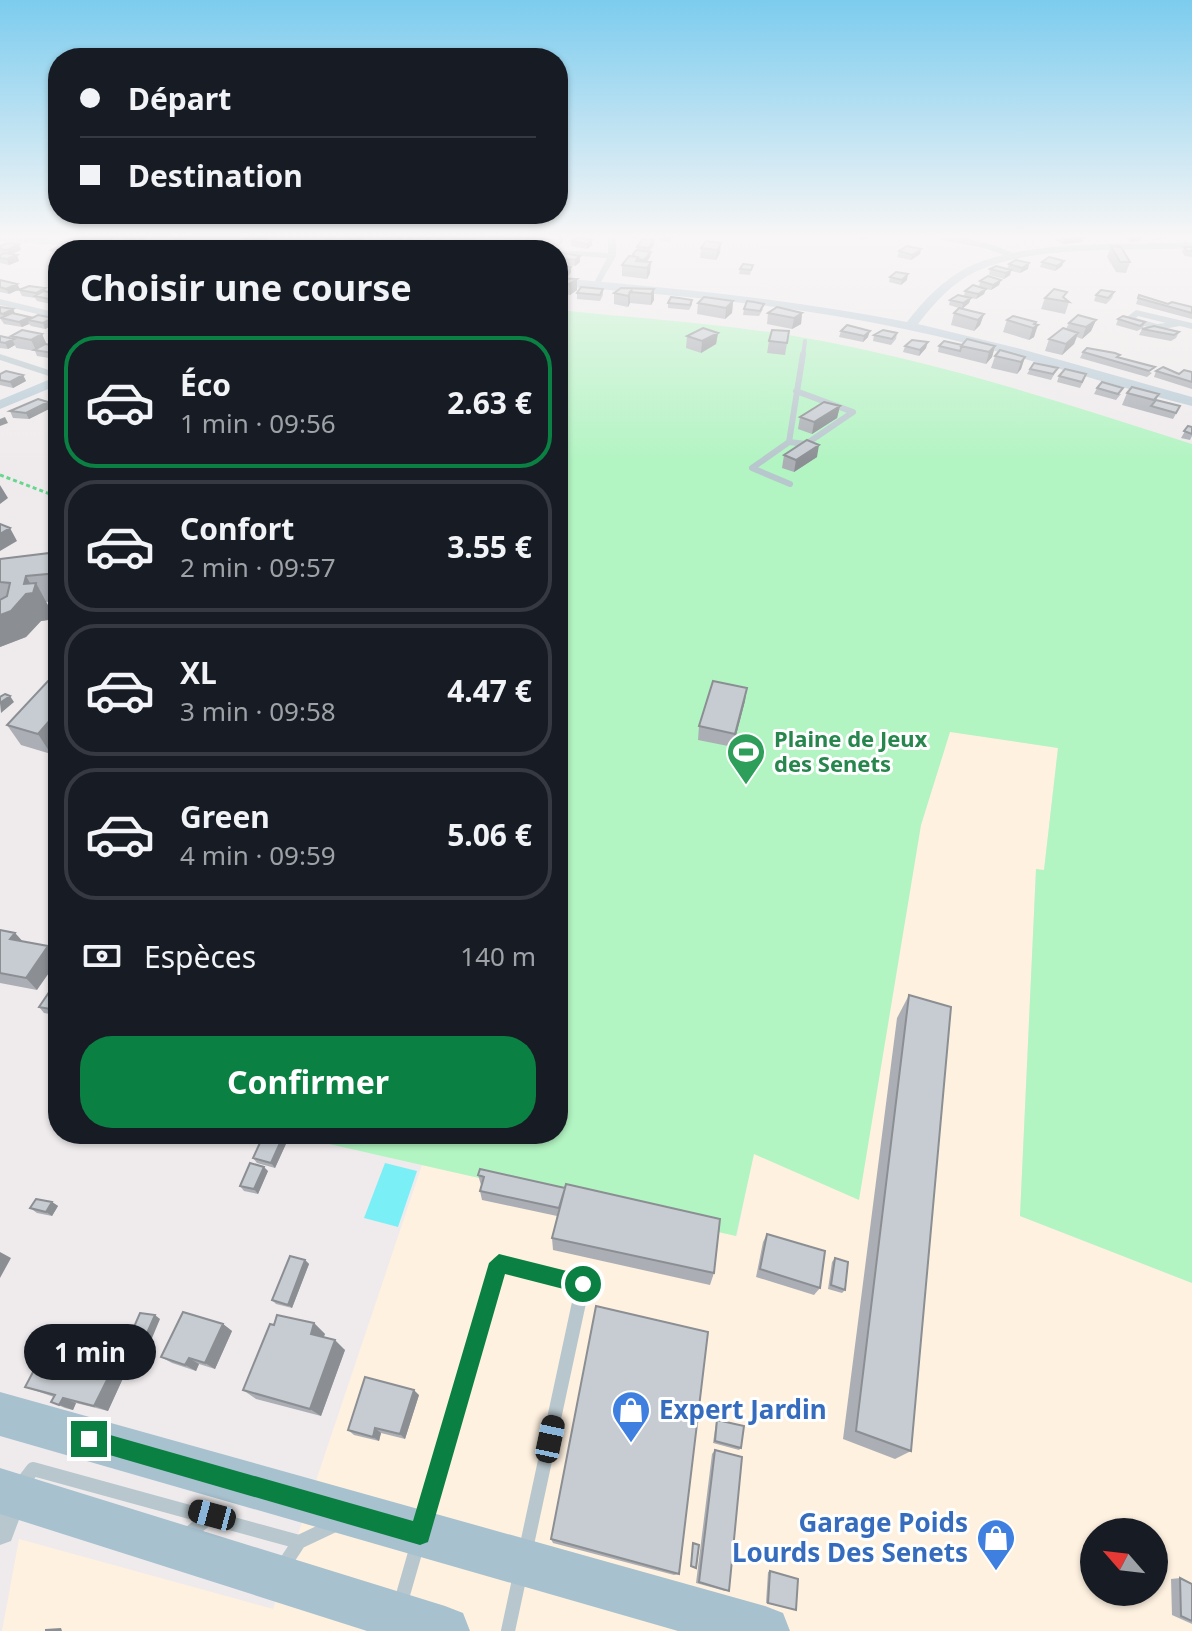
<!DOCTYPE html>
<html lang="fr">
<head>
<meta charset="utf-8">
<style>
  :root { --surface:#171b24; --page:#242831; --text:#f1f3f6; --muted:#9ea1a6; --line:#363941; --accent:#0b8043 }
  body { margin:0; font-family:"Noto Sans",sans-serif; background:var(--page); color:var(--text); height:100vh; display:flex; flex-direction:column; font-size:30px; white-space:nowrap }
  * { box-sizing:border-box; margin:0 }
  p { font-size:26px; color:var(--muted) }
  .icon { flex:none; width:44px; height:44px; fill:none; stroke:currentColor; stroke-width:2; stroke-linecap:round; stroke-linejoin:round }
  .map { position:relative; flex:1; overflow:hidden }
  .sheet { position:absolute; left:48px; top:240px; width:520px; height:904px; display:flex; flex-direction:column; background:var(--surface); border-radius:32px; box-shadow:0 2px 6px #0004 }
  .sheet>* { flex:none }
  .banner { position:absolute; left:48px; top:48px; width:520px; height:176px; border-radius:32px; box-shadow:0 2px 6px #0004; display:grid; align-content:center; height:176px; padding:0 32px; background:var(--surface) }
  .needle { width:52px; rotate:298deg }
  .tools { position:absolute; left:1080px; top:1518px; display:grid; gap:16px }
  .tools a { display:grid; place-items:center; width:88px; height:88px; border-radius:50%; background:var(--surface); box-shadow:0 2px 6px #0004; font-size:40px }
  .end { position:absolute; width:36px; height:36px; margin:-18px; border:10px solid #0b8043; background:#fff; box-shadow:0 0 0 4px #fff }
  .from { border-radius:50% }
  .bubble { position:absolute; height:56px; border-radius:28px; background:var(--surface); box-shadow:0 2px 6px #0004; font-size:26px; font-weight:700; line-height:56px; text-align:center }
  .car { position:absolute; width:24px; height:48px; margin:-24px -12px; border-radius:10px; box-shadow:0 0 6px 2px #0007; background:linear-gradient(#222 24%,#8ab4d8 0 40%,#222 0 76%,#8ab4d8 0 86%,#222 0) }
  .banner b { display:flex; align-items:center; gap:28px; height:76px; font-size:30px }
  .banner b+b { border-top:2px solid var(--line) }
  .banner i { width:20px; height:20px; background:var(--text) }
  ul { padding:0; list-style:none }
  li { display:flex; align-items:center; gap:24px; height:132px; margin:0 16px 12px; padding:0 16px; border:4px solid var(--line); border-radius:32px }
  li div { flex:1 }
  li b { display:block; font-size:30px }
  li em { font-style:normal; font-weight:700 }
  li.active { border-color:var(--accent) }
  li>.icon { width:72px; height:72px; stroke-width:1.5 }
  h2 { padding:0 32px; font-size:36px; line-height:96px }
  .pay { display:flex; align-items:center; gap:20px; height:88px; padding:0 32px; font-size:30px }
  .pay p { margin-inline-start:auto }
  .action { display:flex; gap:16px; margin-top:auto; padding:16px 32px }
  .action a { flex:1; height:92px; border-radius:32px; background:var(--accent); color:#fff; font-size:32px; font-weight:700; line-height:92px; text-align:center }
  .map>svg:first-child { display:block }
</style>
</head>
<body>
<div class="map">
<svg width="1192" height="1631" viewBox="0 0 1192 1631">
  <rect width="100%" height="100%" fill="#efebec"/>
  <!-- commercial -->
  <path fill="#fef1e0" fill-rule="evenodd" d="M950,731L1058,748L1044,871L1036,870L1020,1216L1192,1283V1631H2L19,1539L273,1609L422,1165L737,1236L753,1154L921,825ZM1094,1532H1154V1592H1094Z"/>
  <!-- green -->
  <path fill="#b2f4c2" d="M558,310C636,318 716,323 794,336C930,359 1061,402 1192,444V1283L1020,1216L1036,869L1044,870L1058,748L950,732L921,825L859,1200L754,1154L736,1236L285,1134H558Z"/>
  <!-- water -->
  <path fill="#7aeff6" d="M385,1163L417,1171L398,1227L364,1218Z"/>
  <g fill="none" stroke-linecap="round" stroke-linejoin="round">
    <!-- path -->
    <path stroke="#67d68f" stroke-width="3" stroke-dasharray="4 3" stroke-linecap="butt" d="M0,475L58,497"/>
    <!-- lane-far2 -->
    <path stroke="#b8c7cd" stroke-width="4" d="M803,356L805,341"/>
    <!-- lane-far1 -->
    <path stroke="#b8c7cd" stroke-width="6" d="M789,442L806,444L853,412L796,391
      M790,484L752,468L789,442L803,354"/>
    <!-- lane -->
    <path stroke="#b8c7cd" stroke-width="14" d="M20,1486L33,1469L299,1542L335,1525
      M424,1520L499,1263L583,1284L526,1549
      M186,1536L212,1515
      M284,1565L299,1542
      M400,1605L417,1546
      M508,1631L520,1575"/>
    <!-- street -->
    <path fill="#b8c7cd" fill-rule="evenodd" d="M183,235H194L158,250H147Z
      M330,235H339L320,250H311Z
      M427,235H447L540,250H519Z
      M608,235H616V256L598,287H592L607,258L558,254L556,250L608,253Z
      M917,235C949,234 992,240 1020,257L1016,259L984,248Z
      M0,299L58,313V319L0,305Z
      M1136,310L1192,323V329L1180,326L1157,330L1127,321V317ZM1138,316L1166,323L1157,324L1136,318Z
      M0,354L58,373V379L0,360Z
      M13,1481L24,1485L28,1496L11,1541L0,1545V1491L2,1485Z"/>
    <!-- secondary -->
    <path fill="#b9cbd6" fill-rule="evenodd" d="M0,235L129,247L134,250L0,241Z
      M1192,242V248C1127,252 1037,244 977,271C953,282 934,303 918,324L1021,349L1192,397V406C1097,382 1005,350 909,330C793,305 676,295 558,286V278C675,288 791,299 907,322C923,301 942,281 966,268C1027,238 1124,246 1192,242Z
      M58,376V385L0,409V400Z"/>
    <!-- primary -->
    <path fill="#a7c1cf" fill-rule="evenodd" d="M0,1392L765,1606L783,1613L790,1631H678L0,1436Z
      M0,1468L445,1606L463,1613L470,1631H367L0,1514Z"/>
  </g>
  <!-- wall -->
  <path fill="#abafb5" d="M69,235H90L85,237Z
    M94,235H118V236L111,240L95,238Z
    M349,235H363L364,239L356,244L345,243L344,238Z
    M486,235H506L501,238Z
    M514,235H533V237L527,241L514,239Z
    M568,235H587L583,239L592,245L587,249L571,246V241L575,238L568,237Z
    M633,235H647L642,239L633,238Z
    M659,235L674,236L668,242L659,240Z
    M848,235H871V237L861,240Z
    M1056,235H1080L1082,242L1063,244L1055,239Z
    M1121,235H1141L1142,236L1140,241L1130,242L1121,236Z
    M1147,235H1167L1165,239L1154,240Z
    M381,236L404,241L397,244L382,241Z
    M121,237L145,240L131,244L123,242Z
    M542,238L563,242L558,246L543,244Z
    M408,239L430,243L424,247L409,244Z
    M269,240L255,250H242L240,243Z
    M654,240V245L650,252V257L647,262L650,273L647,279L622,276V265L637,251V247Z
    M706,241L720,253L716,260L700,258L701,248Z
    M455,243L456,248L453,250H431L432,248V244Z
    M19,244L21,250L10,254L17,255L19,261L9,265L0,263V258L3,254L0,253V246Z
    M1111,246L1130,262L1126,273L1116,272L1107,257Z
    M1184,247H1192V257L1185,256L1182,252Z
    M921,249L920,254L911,260L897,257L899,251Z
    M51,250H58V256H53Z
    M558,258L580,262L575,266L558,263Z
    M1064,261L1062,266L1055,271L1040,267L1042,262Z
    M1029,263L1028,269L1020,273L1011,271L1010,275L1004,279L989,275L990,269H1007L1009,264Z
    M753,265L750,275L739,274L740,269Z
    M558,267L571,272L567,278L577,290L570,295L558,294Z
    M890,277L907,280L901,285L889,282Z
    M0,280L17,284L20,289L9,294L0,292Z
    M1001,280L999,285L991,290L986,289L984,294L976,299L971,298L969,303L962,309L949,305L950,300L964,296L965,291L979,287L980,281Z
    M45,288L51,304L37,301L35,298L22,296L19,290Z
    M603,289V295L600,301L577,299V293Z
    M654,289V300L651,305L630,303L628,307L614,304V293Z
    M1114,292L1112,298L1106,304L1094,301L1096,295Z
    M1139,295L1168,304L1192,307V319L1136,304Z
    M1045,298L1065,299L1069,302L1065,314L1041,309Z
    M692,300V305L689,310L668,308V303Z
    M733,301L732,313L725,319L697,314L698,303Z
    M0,307L15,314L31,319L53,318L56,324L45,329L31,326L29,324L22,327L4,324L0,318Z
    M744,309H763L759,316L743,315Z
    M768,313H802L801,324L792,329L767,324Z
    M954,313L984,314L980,325L974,331L951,325Z
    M1118,319L1145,322L1143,328L1137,331L1116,325Z
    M1007,320L1036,322L1034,337L1029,340L1003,332Z
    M1096,320L1091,331L1082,339L1077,337L1074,344L1062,355L1045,351L1049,339L1066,329L1069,323Z
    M58,325V336L53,335L51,329Z
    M1142,329L1179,332L1176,338L1171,341L1139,335Z
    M789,331L785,355L767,353L769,341Z
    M841,331L868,337L863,342L839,337Z
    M718,333L716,344L701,353L686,348L687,336Z
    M897,333L896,339L891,345L873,341L874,335Z
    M42,334L47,345L58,346V358L55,359L37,356L35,351L16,348L15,345L8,349L0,348V336L12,338L11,336Z
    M962,345L995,346L992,357L986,364L938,352L939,346Z
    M905,346L926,348L919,356L903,352Z
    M1083,352L1119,358L1152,373L1147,377L1080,358Z
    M995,356L1025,357L1021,369L1017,374L991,368Z
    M1058,368L1051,380L1027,374L1030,369Z
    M1156,371L1179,374L1192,372V389L1154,377Z
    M0,374L23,375L26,381L13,388L0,385Z
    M1059,376L1084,380L1080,388L1057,382Z
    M1097,388L1121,394L1116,400L1094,394Z
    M1127,393L1159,394L1156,400L1177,412L1173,419L1122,405Z
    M48,402L51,408L29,419L13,418L10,411Z
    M840,406L837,418L812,434L798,429L800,417Z
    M1188,426L1192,427V436L1190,440L1181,438Z
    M784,455L817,457L794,472L782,468Z
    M58,552V601L46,602L50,609L48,620L41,621L26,637L0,647V559Z
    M58,683V746L51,754L21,745L7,725Z
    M745,701L733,747L698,740L699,726Z
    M0,930L15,933L22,941L37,990L0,983Z
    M58,979L55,1015L44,1013L39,1007Z
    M909,995L911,1451L895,1459L843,1439L897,1018Z
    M264,1134L290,1135L275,1168L257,1163L253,1158Z
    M480,1169L714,1273L710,1285L553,1250L552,1238L557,1216L482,1200L480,1191L481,1185L478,1175Z
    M268,1171L258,1194L244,1191L240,1186Z
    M52,1202L58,1206L52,1216L37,1213L30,1208Z
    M767,1234L820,1288L814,1295L756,1277L763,1242Z
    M835,1258L845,1290L842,1293L828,1289L832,1262Z
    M305,1260L309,1264L292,1308L276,1304L272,1300Z
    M314,1323L325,1334L323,1337L345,1350L321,1416L256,1399L243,1390Z
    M223,1324L232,1331L215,1369L199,1364L196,1371L172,1363L161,1357Z
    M105,1354L118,1361L114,1371L124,1376L108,1411L76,1403L73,1410L65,1408L51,1402L54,1397L25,1387L48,1359Z
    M419,1395L405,1439L381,1433L379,1441L354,1435L348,1430Z
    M717,1420L741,1448L739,1450L713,1443L716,1422Z
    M715,1450L729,1591H725L696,1583L712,1454Z
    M551,1539L679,1574L674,1575L553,1543Z
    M770,1571L796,1610L766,1603L768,1572Z
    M1180,1578L1192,1584V1624L1172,1615L1171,1579Z"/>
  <!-- shaded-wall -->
  <path fill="#8b8f93" d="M109,235H118V236L111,240Z
    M144,235L145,240L131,244L130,239Z
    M259,235H267L269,240L255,250H248L246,243Z
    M361,235H363L364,239L356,244L355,239Z
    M529,235H533V237L527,241V236Z
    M670,235H674V236L668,242V236Z
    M862,235H871V237L861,240Z
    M403,236L404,241L397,244L396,239Z
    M1142,236L1140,241L1130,242L1132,237Z
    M563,237V242L558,246V241Z
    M1084,237L1082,242L1063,244L1065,239Z
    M430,238V243L424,247L423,242Z
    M592,240V245L587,249V244Z
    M455,243L456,248L450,250V247Z
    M721,243L720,253L716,260L717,250Z
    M19,244L21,250L9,255L7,250Z
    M921,249L920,254L911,260L912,255Z
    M651,252L650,257L644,265V260Z
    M17,255L19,261L9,265L7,259Z
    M580,256V262L575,266V260Z
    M1064,261L1062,266L1055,271L1057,266Z
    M651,262L650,273L647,279V268Z
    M1029,263L1028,269L1020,273L1022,268Z
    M571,267V272L566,280V274Z
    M1011,270L1010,275L1004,279L1006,273Z
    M908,274L907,280L901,285L902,280Z
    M577,279V290L570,295L569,284Z
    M1001,280L999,285L991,290L993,285Z
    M17,284L20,289L9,294L6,289Z
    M654,289V300L651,305V294Z
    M986,289L984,294L976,299L978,294Z
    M630,292V303L628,307V296Z
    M58,294V301L51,304L49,299Z
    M971,298L969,303L962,309L963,303Z
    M733,301L732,313L725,319L726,308Z
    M13,309L16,315L6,319L3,314Z
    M802,313L801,324L792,329L794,318Z
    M984,314L980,325L974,331L978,320Z
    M30,317L32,321L28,320L29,324L22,327L19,322Z
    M53,318L56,324L45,329L43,323Z
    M1096,320L1091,331L1082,339L1086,327Z
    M1036,322L1034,328L1038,325L1034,337L1029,340L1034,324Z
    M870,331L868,337L863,342L864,336Z
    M718,333L716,344L701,353L702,341Z
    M1078,333L1074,344L1062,355L1066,344Z
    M42,334L47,346L36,350L31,340Z
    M12,339L15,345L8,349L5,343Z
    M928,342L926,348L919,356L920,350Z
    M995,346L992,357L986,364L989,352Z
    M58,350V358L55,359L53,353Z
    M1025,357L1021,369L1017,374L1021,362Z
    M23,375L26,381L13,388L10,382Z
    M48,402L51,408L29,419L26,413Z
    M840,406L837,418L812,434L814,422Z
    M5,417L8,423L0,426V419Z
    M819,445L817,457L794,472L796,460Z
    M0,485L8,498L0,504Z
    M10,528L17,541L0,551V534Z
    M26,576L34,590L36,583L50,609L48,620L41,621L26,637L0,647V615L24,584Z
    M747,688L745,701L733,747L735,734Z
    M10,696L14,702L1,713L0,703Z
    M58,711V746L51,754L38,734Z
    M15,933L26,945L10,939Z
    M48,946L58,958V960L37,990L26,978Z
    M58,997V1011L55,1015L50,1009Z
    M284,1134L290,1135L275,1168L271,1163Z
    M264,1167L268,1171L258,1194L254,1189Z
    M52,1202L58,1206L52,1216L46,1212Z
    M0,1252L11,1258L0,1278Z
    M305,1260L309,1264L292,1308L288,1305Z
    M155,1315L160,1319L150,1343L144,1340Z
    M314,1323L325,1334L321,1344L311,1334Z
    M223,1324L232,1331L215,1369L205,1363Z
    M335,1340L345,1350L321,1416L310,1409Z
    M105,1354L118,1361L114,1371L124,1376L108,1411L94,1406L100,1367Z
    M189,1358L199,1364L196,1371L185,1365Z
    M414,1390L419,1395L405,1439L400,1434Z
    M63,1398L76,1403L73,1410L59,1405Z
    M375,1428L381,1433L379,1441L373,1437Z
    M61,1628L62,1631H45V1629Z"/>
  <!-- building -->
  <path fill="#c7ccd2" stroke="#8b8f93" stroke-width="2" d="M128,235H142L130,239L121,237Z
    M252,235H259L246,243H240Z
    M349,235H361L355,239L344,238Z
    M384,235H399L403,236L396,239L381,236Z
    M415,235L430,238L423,242L408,239Z
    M548,235L563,237L558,241L542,238Z
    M1059,235H1080L1084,237L1065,239Z
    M576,238L592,240L587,244L571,241Z
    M643,239L654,240L649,248L637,247Z
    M438,240L455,243L450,247L432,244Z
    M706,241L721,243L717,250L701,248Z
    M8,243L19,244L7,250L0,249V246Z
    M470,244L486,247L481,250L462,248Z
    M335,245L352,247L348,250L330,249Z
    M907,246L921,249L912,255L899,251Z
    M1111,246L1121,247L1130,262H1120Z
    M58,247L74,250H58V252L51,250Z
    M1184,247H1192V251H1187Z
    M636,250L651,252L644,260L638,259V257L632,256Z
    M4,253L17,255L7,259L0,258V255Z
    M563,253L580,256L575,260L558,258Z
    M629,256L638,257L636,261L651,262L647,268L622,265Z
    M1049,257L1064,261L1057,266L1042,262Z
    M1016,260L1029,263L1022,268L1009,264Z
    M743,264L753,265L751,270L740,269Z
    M559,265L571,267L566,274H558Z
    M996,266L1011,270L1006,273L990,269Z
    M896,272L908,274L902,280L890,277Z
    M988,276L1001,280L993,285L980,281Z
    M558,278L577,279L569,284L558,283Z
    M0,280L17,284L6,289L0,287Z
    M973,285L986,289L978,294L965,291Z
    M29,286L45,288L36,293L19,290Z
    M581,287L603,289L600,295L577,293Z
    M621,288L654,289L651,294L630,292L632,290L628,296L614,293Z
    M1054,289L1067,292L1063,297L1069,302L1045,298Z
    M1101,290L1114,292L1108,298L1096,295Z
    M44,291L58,294L49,299L35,296Z
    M958,295L971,298L963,303L950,300Z
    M1139,295L1168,304L1172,302L1192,307V313L1138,298Z
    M671,297L679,298L692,300L690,305L668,303Z
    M704,297L733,301L726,308L698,303Z
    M747,301L754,302L764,304L760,311L744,309Z
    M0,307L13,309L3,314L0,313Z
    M777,307L802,313L794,318L768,313Z
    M959,308L984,314L978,320L954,313Z
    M12,313L30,317L19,322L1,318Z
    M38,315L53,318L43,323L28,320Z
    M1078,315L1096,320L1086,327L1069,323Z
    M1013,316L1036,322L1034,324L1038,325L1033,328L1007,320Z
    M1123,316L1145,322L1140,326L1118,319Z
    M847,325L870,331L864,336L841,331Z
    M1154,326L1179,332L1174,335L1142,329Z
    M703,328L718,333L702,341L687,336Z
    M1063,328L1078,333L1066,344L1049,339Z
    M22,330L42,334L31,340L11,336Z
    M772,330L789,331L787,343L769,341Z
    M883,330L897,333L892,339L874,335Z
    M0,336L14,339L5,343L0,342Z
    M967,339L995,346L989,352L961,346Z
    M912,340L928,342L920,350L905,346Z
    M944,341L962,345L960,351L939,346Z
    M45,344L58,346V350L53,353L34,350Z
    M1087,348L1115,353L1120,355L1117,357L1155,367L1149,371L1083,352Z
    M1000,350L1025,357L1021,362L995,356Z
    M1034,363L1058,368L1053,374L1030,369Z
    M1163,367L1179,374L1184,370L1192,372V382L1156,371Z
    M1065,369L1086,374L1082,382L1059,376Z
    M6,371L23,375L10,382L0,380V374Z
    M1102,382L1123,388L1118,394L1097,388Z
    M1132,387L1159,394L1154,400L1127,393Z
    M38,399L48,402L26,413L10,411Z
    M1156,400L1180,406L1176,413L1151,406Z
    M824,402L840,406L814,422L800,417Z
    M1188,426L1192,427V434L1184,431Z
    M807,440L819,445L796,460L784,455Z
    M0,524L10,528L0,534Z
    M58,552V573L26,576L24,584L36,583L33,593L26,594L11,611L0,615V600L7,596L10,583L0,582V559Z
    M48,681L58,683V711L38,734L7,725Z
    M713,681L747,688L735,734L699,726Z
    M5,694L10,696L0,703V697Z
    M0,930L15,933L10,939L48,946L26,978L0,973Z
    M58,979V997L50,1009L39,1007Z
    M909,995L951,1007L911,1451L856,1431Z
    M264,1134H284L271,1163L253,1158Z
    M250,1163L264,1167L254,1189L240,1186Z
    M480,1169L565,1188L559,1208L480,1191L484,1177L478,1175Z
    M566,1184L720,1219L714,1273L552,1238Z
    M36,1199L52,1202L46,1212L30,1208Z
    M767,1234L825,1251L820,1288L760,1269Z
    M290,1256L305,1260L288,1305L272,1300Z
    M835,1258L848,1262L845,1290L831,1285Z
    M596,1306L708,1332L679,1574L551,1539Z
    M183,1312L223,1324L205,1363L189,1358L185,1365L161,1357Z
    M140,1313L155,1315L144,1340L130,1336Z
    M277,1315L314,1323L311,1334L335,1340L310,1409L243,1390L270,1324L274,1325Z
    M59,1340L105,1354L100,1367L112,1370L94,1406L63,1398L59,1405L51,1402L55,1395L25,1387L41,1357L48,1359Z
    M365,1377L414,1390L400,1434L375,1428L373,1437L348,1430Z
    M717,1420L744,1426L741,1448L715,1441Z
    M715,1450L742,1457L729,1591L699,1582Z
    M693,1543L699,1545L696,1568L691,1566Z
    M770,1571L798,1579L796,1610L768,1603Z
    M1180,1578L1192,1584V1621L1181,1616Z"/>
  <!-- sky -->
  <linearGradient id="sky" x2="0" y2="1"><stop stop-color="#7cccee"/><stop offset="0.51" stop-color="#f8f6f6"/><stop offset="1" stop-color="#f8f6f6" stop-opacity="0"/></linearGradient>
  <rect width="1192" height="463" fill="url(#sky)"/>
  <!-- route -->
  <path fill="#0b8043" d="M499,1254L583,1275L592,1284L583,1294L505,1274L428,1542L420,1545L82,1447L79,1439L82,1432L89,1429L413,1521L489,1263Z"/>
  <!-- icons -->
  <defs>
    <g id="stadium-pin" transform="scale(2)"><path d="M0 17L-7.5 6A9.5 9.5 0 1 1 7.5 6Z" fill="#2e9e5b" stroke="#fff"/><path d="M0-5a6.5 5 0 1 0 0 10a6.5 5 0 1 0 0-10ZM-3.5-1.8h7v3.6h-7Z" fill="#fff"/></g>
    <g id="shop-pin" transform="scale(2)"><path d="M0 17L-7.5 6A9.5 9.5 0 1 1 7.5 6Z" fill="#3f7fe0" stroke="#fff"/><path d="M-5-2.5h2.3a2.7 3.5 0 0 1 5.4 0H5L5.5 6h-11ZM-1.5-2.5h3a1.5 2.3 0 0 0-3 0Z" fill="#fff"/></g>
  </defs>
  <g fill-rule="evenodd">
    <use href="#stadium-pin" x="746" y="752"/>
    <use href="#shop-pin" x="631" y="1410"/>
    <use href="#shop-pin" x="996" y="1538"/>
  </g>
  <g text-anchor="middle" stroke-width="6" stroke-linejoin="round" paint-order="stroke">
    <!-- leisure labels -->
    <g font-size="22" font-weight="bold" fill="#27864d" stroke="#fff" text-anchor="start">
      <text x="774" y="747">Plaine de Jeux<tspan x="774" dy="25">des Senets</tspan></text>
    </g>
    <!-- near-shop labels -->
    <g font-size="26" font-weight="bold" fill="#366cbe" stroke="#fff" text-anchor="start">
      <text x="659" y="1419">Expert Jardin</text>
      <text x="968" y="1532" text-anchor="end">Garage Poids<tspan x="968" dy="30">Lourds Des Senets</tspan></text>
    </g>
  </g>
</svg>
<div class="tools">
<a><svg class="needle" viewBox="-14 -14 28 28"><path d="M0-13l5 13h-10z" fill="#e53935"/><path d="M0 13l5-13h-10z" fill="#9ea1a6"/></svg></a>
</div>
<i class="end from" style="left:583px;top:1284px"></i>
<i class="end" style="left:89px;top:1439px"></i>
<div class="bubble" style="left:24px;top:1324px;width:132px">1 min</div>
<i class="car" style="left:550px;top:1439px;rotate:12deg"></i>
<i class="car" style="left:212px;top:1515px;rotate:285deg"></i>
<div class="banner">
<b><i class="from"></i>Départ</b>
<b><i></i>Destination</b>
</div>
<section class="sheet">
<h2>Choisir une course</h2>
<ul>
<li class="active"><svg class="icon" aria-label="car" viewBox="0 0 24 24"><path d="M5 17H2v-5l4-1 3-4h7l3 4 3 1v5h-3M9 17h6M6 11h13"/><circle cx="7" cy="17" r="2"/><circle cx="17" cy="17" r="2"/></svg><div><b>Éco</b><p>1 min · 09:56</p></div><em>2.63 €</em></li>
<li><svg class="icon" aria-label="car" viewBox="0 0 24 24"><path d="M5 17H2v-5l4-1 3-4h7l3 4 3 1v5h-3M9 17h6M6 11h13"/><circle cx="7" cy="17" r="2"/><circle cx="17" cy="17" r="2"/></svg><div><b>Confort</b><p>2 min · 09:57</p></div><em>3.55 €</em></li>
<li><svg class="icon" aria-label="car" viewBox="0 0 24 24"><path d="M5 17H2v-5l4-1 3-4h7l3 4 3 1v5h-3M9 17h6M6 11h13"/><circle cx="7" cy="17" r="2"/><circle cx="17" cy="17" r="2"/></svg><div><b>XL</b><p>3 min · 09:58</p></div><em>4.47 €</em></li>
<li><svg class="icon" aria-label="car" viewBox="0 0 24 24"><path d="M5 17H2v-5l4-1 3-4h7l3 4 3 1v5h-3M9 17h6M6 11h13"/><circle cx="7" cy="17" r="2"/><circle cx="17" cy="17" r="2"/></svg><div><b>Green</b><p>4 min · 09:59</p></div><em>5.06 €</em></li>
</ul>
<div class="pay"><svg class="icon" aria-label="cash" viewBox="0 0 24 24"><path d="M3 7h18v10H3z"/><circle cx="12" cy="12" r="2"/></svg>Espèces<p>140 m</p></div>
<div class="action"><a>Confirmer</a></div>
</section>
</div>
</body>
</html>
